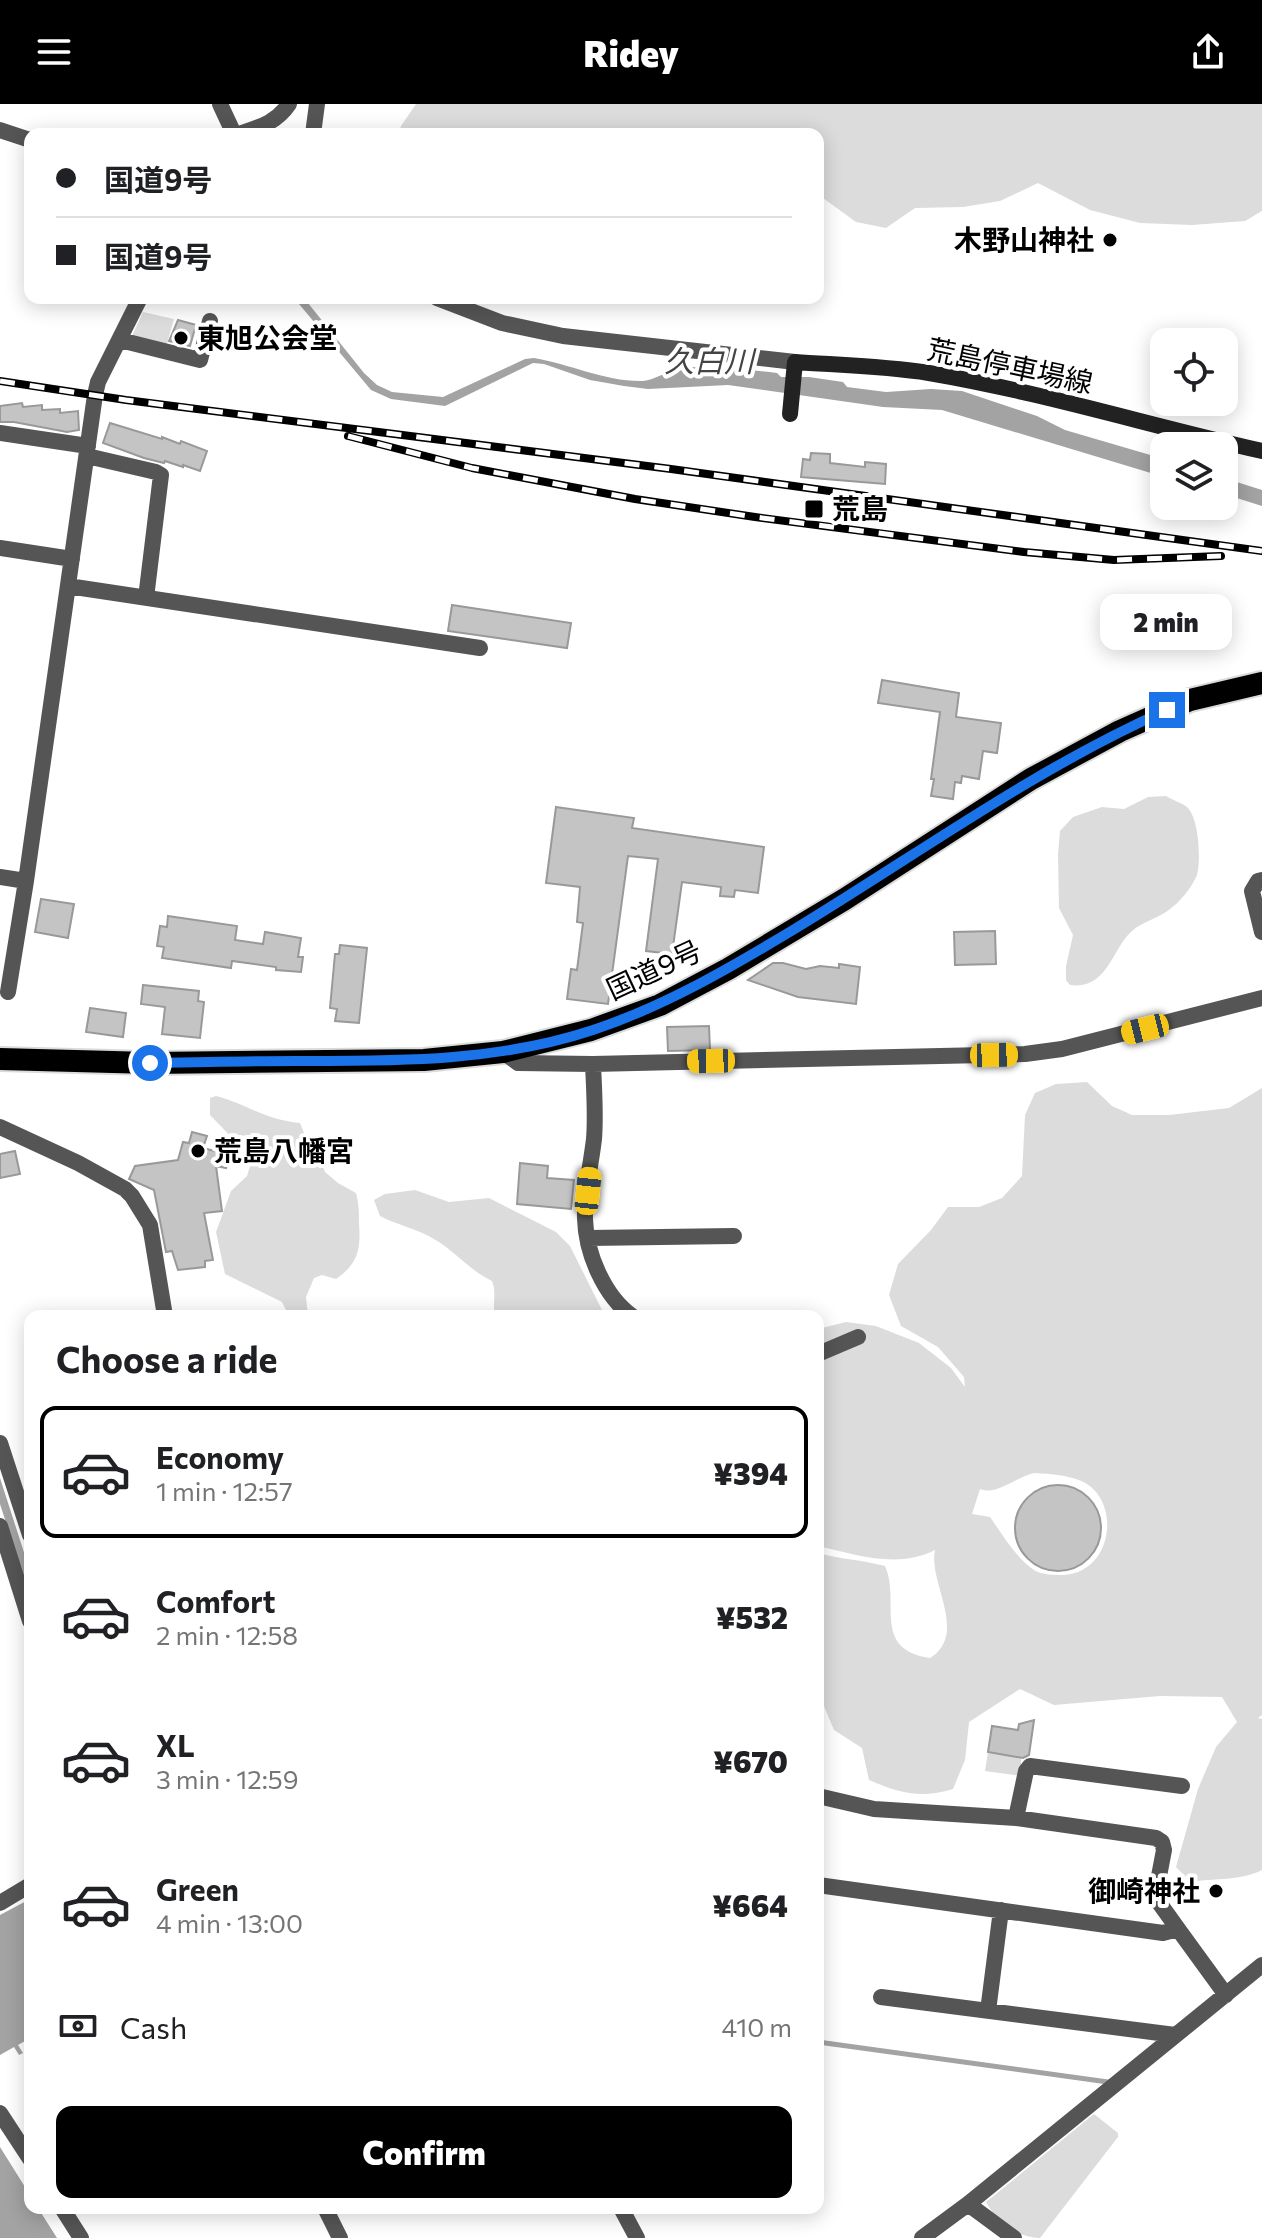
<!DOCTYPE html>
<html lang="en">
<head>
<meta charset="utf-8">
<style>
  :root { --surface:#fff; --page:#f6f6f6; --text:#202124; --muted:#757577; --line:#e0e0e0; --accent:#000 }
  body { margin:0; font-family:Commissioner,"Noto Sans JP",sans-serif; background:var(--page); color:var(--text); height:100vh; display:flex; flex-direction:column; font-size:30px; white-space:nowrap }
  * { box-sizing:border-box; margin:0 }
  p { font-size:26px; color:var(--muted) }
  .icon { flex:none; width:44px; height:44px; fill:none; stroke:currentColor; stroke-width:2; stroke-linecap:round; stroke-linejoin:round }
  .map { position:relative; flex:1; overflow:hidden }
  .sheet { position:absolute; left:24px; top:1206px; width:800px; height:904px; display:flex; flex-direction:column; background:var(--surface); border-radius:16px; box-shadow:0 4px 20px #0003 }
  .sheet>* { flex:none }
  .top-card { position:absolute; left:24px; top:24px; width:800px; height:176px; border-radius:16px; box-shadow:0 4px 20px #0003; display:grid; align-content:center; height:176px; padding:0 32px; background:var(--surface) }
  .fabs { position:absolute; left:1150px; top:224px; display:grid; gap:16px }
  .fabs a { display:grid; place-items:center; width:88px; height:88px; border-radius:16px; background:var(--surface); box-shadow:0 4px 20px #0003; font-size:40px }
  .end { position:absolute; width:36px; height:36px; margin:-18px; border:10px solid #1a73e8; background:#fff; box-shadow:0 0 0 4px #fff }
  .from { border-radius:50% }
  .bubble { position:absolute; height:56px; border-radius:16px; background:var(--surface); box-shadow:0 4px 20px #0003; font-size:26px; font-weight:800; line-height:56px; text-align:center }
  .car { position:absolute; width:24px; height:48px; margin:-24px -12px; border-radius:10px; box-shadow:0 0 6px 2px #0007; background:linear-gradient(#f5c518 24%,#345 0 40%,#f5c518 0 76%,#345 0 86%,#f5c518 0) }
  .top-card b { display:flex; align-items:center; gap:28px; height:76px; font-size:30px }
  .top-card b+b { border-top:2px solid var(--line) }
  .top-card i { width:20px; height:20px; background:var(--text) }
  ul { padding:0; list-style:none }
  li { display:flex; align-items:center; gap:24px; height:132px; margin:0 16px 12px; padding:0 16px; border:4px solid transparent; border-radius:16px }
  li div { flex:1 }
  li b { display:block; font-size:30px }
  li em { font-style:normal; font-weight:800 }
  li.selected { border-color:var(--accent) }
  li>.icon { width:72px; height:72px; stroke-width:1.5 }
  h2 { padding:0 32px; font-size:36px; line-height:96px }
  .pay { display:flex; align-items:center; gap:20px; height:88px; padding:0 32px; font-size:30px }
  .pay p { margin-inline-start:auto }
  .cta { display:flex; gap:16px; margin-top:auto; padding:16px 32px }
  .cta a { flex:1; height:92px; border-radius:16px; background:var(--accent); color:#fff; font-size:32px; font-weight:800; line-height:92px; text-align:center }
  header { display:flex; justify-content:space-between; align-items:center; height:104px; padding:0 32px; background:var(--accent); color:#fff; font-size:36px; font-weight:800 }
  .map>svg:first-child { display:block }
</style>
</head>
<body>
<header><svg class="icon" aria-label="menu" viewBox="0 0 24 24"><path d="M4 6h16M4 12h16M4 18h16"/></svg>Ridey<svg class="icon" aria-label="share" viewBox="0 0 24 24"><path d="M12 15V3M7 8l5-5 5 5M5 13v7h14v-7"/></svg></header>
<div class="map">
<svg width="1262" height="2134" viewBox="0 0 1262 2134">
  <rect width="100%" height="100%" fill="#fff"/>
  <!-- green -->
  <path fill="#dcdcdc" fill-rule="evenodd" d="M416,0H1262V107L1245,117L1192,121L1140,119L1090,106L1038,79L1000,97L963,103L915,104L886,124L856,118L823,94L818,95V30H399L401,22Z
    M143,208L174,215L166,243L131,234Z
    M1166,692C1172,696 1183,699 1188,704C1199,716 1201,756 1197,771C1192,783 1180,798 1170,805C1159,814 1142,818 1132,827C1112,844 1108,886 1070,881L1066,876V862L1073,831L1059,804L1058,750L1060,727L1073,713L1102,703L1124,705L1148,693Z
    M1087,978L1112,1002L1132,1011H1169L1229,1004L1262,984V1611L1258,1614L1262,1615V1766C1241,1777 1214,1774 1191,1778L1176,1763L1198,1685L1216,1643L1237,1618L1222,1593L1160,1592L1054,1601L1020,1585L969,1618L965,1656L953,1685C921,1695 899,1689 869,1676L862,1644L834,1626L818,1588V1449C840,1455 862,1456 885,1462C901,1498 871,1545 930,1554C969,1529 928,1479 935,1446C897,1465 858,1451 818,1442V1225L846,1218L876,1222L919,1239L951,1264L965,1283L964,1273L938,1243L901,1222L889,1191L898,1160L931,1126L948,1103H979L1002,1094L1022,1072L1025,1011L1035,989L1056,980ZM1035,1369C1050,1370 1065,1371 1079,1376C1122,1392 1115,1468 1064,1471C1055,1471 1042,1471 1034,1466C1016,1454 1002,1430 990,1413L972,1410L980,1385C997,1392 1017,1372 1035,1369Z
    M216,992C247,1000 265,1016 300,1019L308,1039L319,1052L325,1068L338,1079L356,1089C359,1100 359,1109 359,1120C361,1145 358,1160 336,1175L322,1171L314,1174L306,1193L308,1212H289L282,1198L225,1170L216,1128L231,1087L247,1072L250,1062L248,1053L241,1043L210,1011V994Z
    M415,1086L449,1098L489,1094L556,1128L570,1142L605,1212H495C492,1199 497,1190 492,1177C469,1166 456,1148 434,1135C418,1125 397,1121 380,1112L374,1096L385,1090Z
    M988,1648L1021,1653V1672L985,1667Z
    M1094,2010L1118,2029V2033L1040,2134C1018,2134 997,2118 986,2098Z"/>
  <!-- water -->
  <path fill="#a3a3a3" d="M294,194H304L364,269L377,281L392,288L443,293L525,255L534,254C570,260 606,278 643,277C655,276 666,267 678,265C710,259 746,266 777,269L781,273H809L843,278L847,283L886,288L931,285L962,287L1037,312L1065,326L1164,355V373L942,306L883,303L728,281L648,285L624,282L590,276L544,260L533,259L445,302L391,295L371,286Z
    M1224,374L1262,386V402L1224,390Z
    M0,1374L30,1467V1493L0,1400Z
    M30,1795V1945L25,1937L18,1941L23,1949L19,1951L14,1943L0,1951V1811Z
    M0,2043L30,2091V2104H38L57,2134H0Z"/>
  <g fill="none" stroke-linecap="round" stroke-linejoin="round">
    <!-- stream -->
    <path stroke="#a3a3a3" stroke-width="5" d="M818,1938L1108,1978"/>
  </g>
  <!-- building -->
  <path fill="#c4c4c4" stroke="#999" stroke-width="2" d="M178,216L196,221L190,242L169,237Z
    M22,299L23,303L42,301V306L60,305V309L78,307L79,326L67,328L14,318H0V302Z
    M110,319L162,335V333L180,340L181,337L207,347L200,367L183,361V363L165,357L164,359L144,354L103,339Z
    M811,349L830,350V359L865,363V358L886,360L885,380L801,373L803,355L810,356Z
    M452,501L571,519L567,544L448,527Z
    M882,576L959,589L956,613L1001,619L997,649L983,647L979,675L962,672L961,679L955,678L953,695L931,692L934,675H931L940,608L878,599Z
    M556,703L634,714L632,724L764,743L758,789L735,786L734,793L720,792L721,783L682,778L672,850L646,847L658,755L628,752L608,900L567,895L571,865L577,866L583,819L577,818L580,783L546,779Z
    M41,795L74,800L68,834L35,828Z
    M168,812L237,822L235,836L263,840L265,828L301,834L298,853H303L301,868L276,866V863L232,857L231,864L162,854L164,843L157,842L160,822L167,823Z
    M995,827L996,860L955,861L954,828Z
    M340,841L367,844L359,919L335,917L337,905L330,904L335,850H339Z
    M773,859H783L806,865L820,862L839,864V860L860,863L856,900L798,893L748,876Z
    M143,881L199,887L198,897L204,898L200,934L162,930L165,903L141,900Z
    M90,904L126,909L123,933L86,928Z
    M709,922L710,946L668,947L667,923Z
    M192,1028L207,1032L203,1044L230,1051L226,1064L216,1062L222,1107L204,1109L213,1156L205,1157V1163L178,1166L172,1147L166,1148L154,1086L129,1075L135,1062L178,1056L183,1038L189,1039Z
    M15,1047L20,1070L0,1074V1050Z
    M520,1059L548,1062L547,1074L574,1076L571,1105L517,1100Z
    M1015 1424a43 43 0 1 1 86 0a43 43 0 1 1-86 0Z
    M1034,1616L1029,1651L1023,1654L988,1648L992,1622L1018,1626L1019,1620Z"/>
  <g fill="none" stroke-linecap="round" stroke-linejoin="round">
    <!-- trunk casing -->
    <g stroke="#dbdbdb" stroke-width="26">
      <path id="trunk" d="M0,955L150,959L424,956L503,948L591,926L660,901L728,865L845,795L1031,675L1120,627L1190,596L1262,579"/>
    </g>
    <!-- minor -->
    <path stroke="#555" stroke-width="16" d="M220,0L234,30
      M0,26L30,36
      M239,30C260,23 276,19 289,0
      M313,30L317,0
      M437,194L502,219L563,232L795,258
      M120,236L200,256L210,217
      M0,329L88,342
      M87,352L156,368L161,371L146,494
      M0,444L72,455
      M68,482L480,544
      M0,773L26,777L95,291L98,278L140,194
      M1262,776L1258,777L1252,787L1262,828
      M8,888L26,777
      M503,948L518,959L593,960L1025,950L1062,945L1262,894
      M593,960C594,985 596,1010 594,1035C591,1061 584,1089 585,1115C586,1149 604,1192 632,1212
      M0,1023L78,1059L125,1085L132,1092L150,1121L165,1212
      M588,1134L734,1132
      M818,1250L858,1233
      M0,1339L30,1431
      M0,1422L30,1517
      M818,1692L874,1705L1016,1714L1156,1734L1162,1738L1164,1746L1155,1793L1178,1825
      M1016,1714L1026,1667L1030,1662L1182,1682
      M818,1781L1163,1829L1178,1825L1226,1891
      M0,1799L30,1781
      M881,1893L1175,1931
      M988,1907L1001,1806
      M0,2009L30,2055
      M968,2100L1014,2134
      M62,2104L81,2134
      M325,2104L340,2134
      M621,2104L637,2134
      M922,2134L968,2100L1262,1861"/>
    <!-- secondary -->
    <path stroke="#222" stroke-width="16" d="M790,310L795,258C839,261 885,262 929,269C1041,288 1151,322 1262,347"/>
    <!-- trunk -->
    <use href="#trunk" stroke="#000" stroke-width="22"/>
    <!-- rail casing -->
    <g stroke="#000" stroke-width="8">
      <path id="rail" d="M0,277L126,296L671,365L1262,447
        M348,332L472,364L635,395L755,413L1024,448L1114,456L1221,452"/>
    </g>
    <!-- rail -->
    <use href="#rail" stroke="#fff" stroke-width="5" stroke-dasharray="15" stroke-linecap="butt"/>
  </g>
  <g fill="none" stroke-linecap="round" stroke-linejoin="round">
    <!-- route -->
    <path stroke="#1a73e8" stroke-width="10" d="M150,959C198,958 247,957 295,957C396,957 497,958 593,926C665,902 728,865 793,826C917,751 1034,665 1167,606"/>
  </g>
  <!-- markers -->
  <g fill="#000" stroke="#fff" stroke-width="3">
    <circle cx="1110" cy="136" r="8"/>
    <circle cx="181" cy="234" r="8"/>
    <rect x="804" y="395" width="20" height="20" rx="4"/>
    <circle cx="198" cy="1047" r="8"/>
    <circle cx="1216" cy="1787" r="8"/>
  </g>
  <g text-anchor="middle" stroke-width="8" stroke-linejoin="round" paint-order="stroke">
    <!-- poi labels -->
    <g font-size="28" font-weight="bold" fill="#000" stroke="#fff" text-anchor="start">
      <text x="1094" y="146" text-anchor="end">木野山神社</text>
      <text x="197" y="244">東旭公会堂</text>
      <text x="832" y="415">荒島</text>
      <text x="214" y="1057">荒島八幡宮</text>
      <text x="1200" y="1797" text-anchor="end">御崎神社</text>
    </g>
    <!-- street labels -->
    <g font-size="28" fill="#000" stroke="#fff">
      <text transform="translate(1010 262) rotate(12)" y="10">荒島停車場線</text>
      <text transform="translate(654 866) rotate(-25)" y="10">国道9号</text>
    </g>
    <!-- water labels -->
    <g font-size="30" font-style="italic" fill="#444" stroke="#fff">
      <text x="709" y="268">久白川</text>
    </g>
  </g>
</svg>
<div class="fabs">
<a><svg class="icon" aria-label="locate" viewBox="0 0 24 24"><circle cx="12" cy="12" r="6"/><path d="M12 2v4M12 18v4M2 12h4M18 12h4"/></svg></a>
<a><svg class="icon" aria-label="layers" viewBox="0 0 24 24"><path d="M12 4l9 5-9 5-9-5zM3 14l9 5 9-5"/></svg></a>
</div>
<i class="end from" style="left:150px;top:959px"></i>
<i class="end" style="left:1167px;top:606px"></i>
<div class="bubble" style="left:1100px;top:490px;width:132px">2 min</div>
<i class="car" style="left:1145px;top:925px;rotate:256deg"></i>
<i class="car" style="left:994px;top:951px;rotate:89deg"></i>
<i class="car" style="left:711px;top:957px;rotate:269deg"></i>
<i class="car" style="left:588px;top:1087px;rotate:6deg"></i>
<div class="top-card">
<b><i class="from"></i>国道9号</b>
<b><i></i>国道9号</b>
</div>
<section class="sheet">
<h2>Choose a ride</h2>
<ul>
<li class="selected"><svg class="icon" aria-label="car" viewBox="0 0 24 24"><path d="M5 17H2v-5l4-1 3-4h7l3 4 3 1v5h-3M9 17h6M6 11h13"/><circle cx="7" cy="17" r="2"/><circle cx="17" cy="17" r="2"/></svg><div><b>Economy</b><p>1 min · 12:57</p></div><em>¥394</em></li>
<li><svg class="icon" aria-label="car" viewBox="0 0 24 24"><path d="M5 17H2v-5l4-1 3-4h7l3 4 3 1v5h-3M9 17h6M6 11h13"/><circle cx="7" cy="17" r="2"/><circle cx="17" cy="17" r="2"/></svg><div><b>Comfort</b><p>2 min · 12:58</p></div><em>¥532</em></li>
<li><svg class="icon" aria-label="car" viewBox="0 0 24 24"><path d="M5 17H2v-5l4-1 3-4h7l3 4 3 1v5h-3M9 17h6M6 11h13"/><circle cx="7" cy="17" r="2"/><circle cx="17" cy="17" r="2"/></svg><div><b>XL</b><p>3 min · 12:59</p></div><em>¥670</em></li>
<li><svg class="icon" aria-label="car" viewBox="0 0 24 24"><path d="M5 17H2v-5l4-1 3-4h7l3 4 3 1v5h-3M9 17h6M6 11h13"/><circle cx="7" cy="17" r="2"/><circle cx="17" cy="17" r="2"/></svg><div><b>Green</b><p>4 min · 13:00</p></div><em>¥664</em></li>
</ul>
<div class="pay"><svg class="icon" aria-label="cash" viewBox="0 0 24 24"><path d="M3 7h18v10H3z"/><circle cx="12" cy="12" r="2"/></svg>Cash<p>410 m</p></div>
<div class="cta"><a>Confirm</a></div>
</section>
</div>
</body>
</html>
